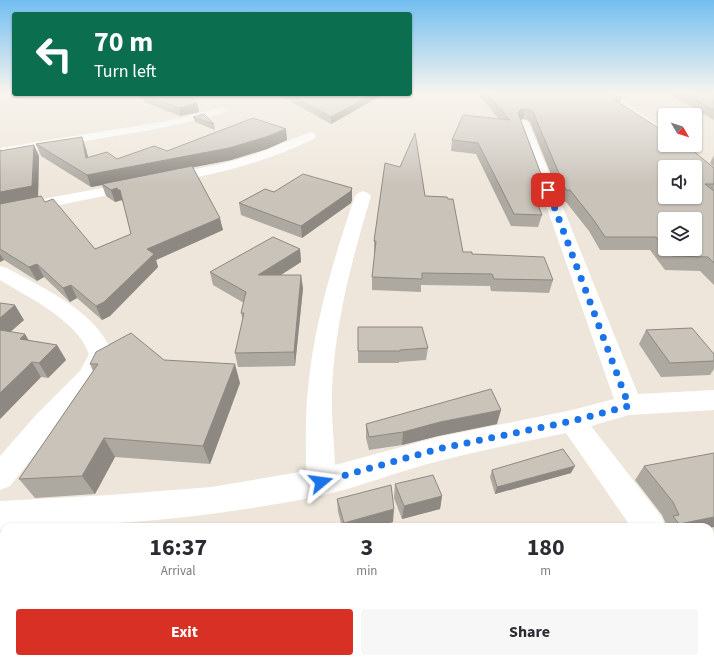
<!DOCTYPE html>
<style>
body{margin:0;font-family:"Source Sans 3",sans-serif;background:#f7f7f7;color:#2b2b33;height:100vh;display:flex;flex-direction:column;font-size:15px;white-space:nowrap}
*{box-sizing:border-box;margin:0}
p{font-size:13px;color:#7c7c81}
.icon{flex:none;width:22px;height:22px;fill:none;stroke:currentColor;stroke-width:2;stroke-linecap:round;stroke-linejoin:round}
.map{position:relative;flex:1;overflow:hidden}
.side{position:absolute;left:0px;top:523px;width:714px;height:140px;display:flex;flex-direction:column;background:#fff;border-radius:12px 12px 0 0;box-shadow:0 1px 3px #0004}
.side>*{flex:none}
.top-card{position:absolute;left:12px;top:12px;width:400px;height:84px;border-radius:4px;box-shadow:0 1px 3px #0004;background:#0b6e4f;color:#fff;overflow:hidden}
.needle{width:26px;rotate:129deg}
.buttons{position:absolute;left:658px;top:108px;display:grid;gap:8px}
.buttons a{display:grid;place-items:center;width:44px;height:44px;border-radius:4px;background:#fff;box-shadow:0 1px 3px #0004;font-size:20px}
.pin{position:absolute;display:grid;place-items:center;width:34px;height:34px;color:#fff;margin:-17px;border-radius:8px;box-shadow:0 2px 6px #0006}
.me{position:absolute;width:44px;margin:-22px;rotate:74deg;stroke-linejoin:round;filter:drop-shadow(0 0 3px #0008)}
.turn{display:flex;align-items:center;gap:14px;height:84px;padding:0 16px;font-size:18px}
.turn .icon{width:52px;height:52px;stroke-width:2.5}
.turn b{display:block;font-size:28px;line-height:34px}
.eta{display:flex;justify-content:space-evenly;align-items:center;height:68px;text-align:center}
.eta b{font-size:24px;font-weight:700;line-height:28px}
.primary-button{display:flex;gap:8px;margin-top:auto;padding:8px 16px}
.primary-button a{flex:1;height:46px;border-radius:4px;background:#d93025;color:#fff;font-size:16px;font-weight:700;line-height:46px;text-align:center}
.primary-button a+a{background:#f7f7f7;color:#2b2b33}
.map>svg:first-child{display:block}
</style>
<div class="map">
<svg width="714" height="663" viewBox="0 0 714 663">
<rect width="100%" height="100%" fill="#eee6da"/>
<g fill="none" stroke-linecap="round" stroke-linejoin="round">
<g fill="#fff" fill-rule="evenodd">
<path d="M599 93H611L665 130V140L661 139Z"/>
<path d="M223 107 228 110 227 112 167 127 0 156V148L167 121Z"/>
<path d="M523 120 527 121 529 123 638 394 714 390V410L629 415 591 426 661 516 666 527H631L566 433C524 442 481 450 439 461 399 471 360 487 320 496 215 517 110 527 4 527V531H0V501L110 495 211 487 306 471C306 444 305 416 308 389 314 323 334 258 355 196L358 193 363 191 368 193 371 196C352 259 335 323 332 389 331 414 334 440 335 465L438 437 572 410 614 399 517 123 519 121Z"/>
<path d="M310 132 314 133 316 136 314 139C267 162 217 174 166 183L161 182 159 179 161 176 221 164 253 155Z"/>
<path d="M134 182 139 183 141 186 139 189 0 217V207Z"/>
<path d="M0 266 7 268C46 290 95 310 113 354L98 383 53 432 10 486 0 490V456L35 416 80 371 89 354C77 320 29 298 0 280Z"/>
<path d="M710 598 714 600V641L710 640Z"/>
<path d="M5 659H44L43 663H4Z"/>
</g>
</g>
<g fill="#ada8a0" fill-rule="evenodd">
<path d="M477 93H612L621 99 620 103 714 168V285L700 271 665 270 650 250H600L589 231 566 202H562L530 122 527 120 523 119H520L547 190 543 202H537L542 215 538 227 511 226 476 154 451 151 452 140 498 118ZM665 219 695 249H665Z"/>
<path d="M667 93H714V120Z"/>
<path d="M142 94 197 103 199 112 180 116 144 102Z"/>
<path d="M277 94H384L331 124Z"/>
<path d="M193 117 214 124 215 130 195 122Z"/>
<path d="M82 137 86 149 88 158 117 159 167 151 287 140 267 149 231 160 192 167 223 230 156 260 158 267 110 316 102 320 77 298 70 302 44 277 37 281 4 260 0 262V149L1 150 39 156 38 197 45 202 95 249 131 234 123 202H122V200L115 202 106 196 102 185 91 187 41 156 36 144Z"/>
<path d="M714 155V167L710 163Z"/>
<path d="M274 192 352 200 351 203 302 238 241 215 239 203Z"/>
<path d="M425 196 448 199 463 252 553 280 549 293 491 291 490 286 421 285V292L372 290V277L375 253H374V241Z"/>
<path d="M300 249 301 262 281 275 303 288 295 366 238 367 235 353 243 321 241 313 244 303 213 285 210 272Z"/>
<path d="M0 303 24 320 10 332 28 340 57 345 66 360 48 378 41 377 0 419Z"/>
<path d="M358 327 428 348 426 360 399 362V363H358Z"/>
<path d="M646 330 714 354V369L710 375 661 377 639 344Z"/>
<path d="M164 360 240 383 210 464 115 457 95 494 35 498 19 479 93 371 90 364Z"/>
<path d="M366 424H497L438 436 402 445 369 450 366 438Z"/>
<path d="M644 466 710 527H663L666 524 662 515 635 480Z"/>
<path d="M492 470 571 473 495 494 490 477Z"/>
<path d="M395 484 442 496 440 509 402 519 394 498Z"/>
<path d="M337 499 393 522 375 527H342L338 512Z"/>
<path d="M714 553V599L713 598 710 600V554Z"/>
<path d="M453 659H654L656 663H455Z"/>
</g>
<g fill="#8d8882">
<path d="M372 94H384L331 124V117Z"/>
<path d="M197 103 199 112 180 116 179 108Z"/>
<path d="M525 109 523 119 518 120V113L520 110Z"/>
<path d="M286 129 287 140 267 149 231 160 103 185 102 184V185L91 187 87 175Z"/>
<path d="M82 137 86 149 91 170 86 158Z"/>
<path d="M34 145 39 156 38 198 0 205V192Z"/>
<path d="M117 188 120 190 124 202H122V200L115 202 111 190Z"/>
<path d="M352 188V200L351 203 302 238 301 226Z"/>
<path d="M220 218 223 230 156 260 158 267 110 316 102 320 96 306 147 249Z"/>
<path d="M300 249 301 262 260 288 258 275Z"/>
<path d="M0 254 4 260 0 262Z"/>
<path d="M37 264 44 277 37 281 29 267Z"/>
<path d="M301 275 303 288 295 366 294 352Z"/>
<path d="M71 285 77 298 70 302 63 288Z"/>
<path d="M15 305 24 320 0 341V318Z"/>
<path d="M25 334 34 349 20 339Z"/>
<path d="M57 345 66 360 48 378 39 363Z"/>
<path d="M32 362 41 377 0 419V393Z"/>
<path d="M235 364 240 383 210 464 203 446Z"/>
<path d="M501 410 497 424 438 436 402 445 403 432 440 422Z"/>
<path d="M104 438 115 457 95 494 82 476Z"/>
<path d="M575 466 571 473 495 494 497 487Z"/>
<path d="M442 496 440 509 402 519 404 506Z"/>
<path d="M394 509 393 522 375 527H344V523Z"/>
<path d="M714 517V527L710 528V527H677L679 524Z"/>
<rect x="266" y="659" width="7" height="4"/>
</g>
<g fill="#c9c3ba" stroke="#8d8882" fill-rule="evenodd">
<path d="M486 93H612L621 99H613L665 132V145H686L714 168V184H705L714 191V263L708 257 672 256 666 249H695V219H665V248L656 237H605L593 219 570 190H566L533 112 530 110 525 109 520 110 518 113 547 190H532L542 215 514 214 478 143 452 140 463 115 510 120ZM665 167H695V197H665Z"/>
<path d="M684 93H714V110Z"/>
<path d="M142 94H188L197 103 179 108Z"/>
<path d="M289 94H372L331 117Z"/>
<path d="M204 114 214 124 193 117Z"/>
<path d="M253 118 286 129 266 137 229 148 87 175 36 144 82 137 86 158 107 152 117 159 154 146 167 151Z"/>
<path d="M415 133 425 196 447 197 448 199H453L463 252H472V254L544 257 553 280 494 279 492 274 422 273V279L372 277 376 241H374L385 163 400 167Z"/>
<path d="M34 145 32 186 0 192V151Z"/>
<path d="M192 166 220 218 147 249 154 254 104 302 96 306 71 285 63 288 37 264 29 267 0 249V204L41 196 45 202 53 199 95 249 131 234 120 190H118L117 188 111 190 102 184Z"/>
<path d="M303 174 352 188 351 191 301 226 239 203 265 189 274 192Z"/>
<path d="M273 237 300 249 258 275H301L294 352 235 353 244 313H241L246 292 210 272Z"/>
<path d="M0 303 15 305 0 318Z"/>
<path d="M358 327H422L428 348 400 350V351H358Z"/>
<path d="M692 328 714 354V361L670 363 646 330Z"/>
<path d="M0 330 25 334 20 339 57 345 39 363 32 362 0 393Z"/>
<path d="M131 333 164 360 235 364 203 446 104 438 82 476 19 479 98 364H90L96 352Z"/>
<path d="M491 389 501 410 440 422 403 432 369 437 366 424Z"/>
<path d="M563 449 575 466 497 487 492 470Z"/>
<path d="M714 453V517L679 524 673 516 679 515 673 502 644 466Z"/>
<path d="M433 475 442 496 404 506 395 484Z"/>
<path d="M391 485 394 509 344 523 337 499Z"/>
<path d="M714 553V560L710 554Z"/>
<path d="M82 659H135L150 663H80Z"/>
<path d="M186 659H266V663H184Z"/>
<rect x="321" y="659" width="93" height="4"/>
<path d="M465 659H654L656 663H466Z"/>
</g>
<linearGradient id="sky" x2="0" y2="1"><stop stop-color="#72bef0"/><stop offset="0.5" stop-color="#f7f4ee"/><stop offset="1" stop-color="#f7f4ee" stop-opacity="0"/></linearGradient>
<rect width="714" height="186" fill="url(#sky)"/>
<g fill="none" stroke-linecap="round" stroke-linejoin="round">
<path stroke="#1a73e8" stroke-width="7" stroke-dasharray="0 12.6" d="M321 482 438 449 572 421 629 406 548 190"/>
</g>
</svg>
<div class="buttons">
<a><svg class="needle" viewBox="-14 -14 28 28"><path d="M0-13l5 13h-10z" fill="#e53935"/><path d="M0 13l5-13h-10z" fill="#7c7c81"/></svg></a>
<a><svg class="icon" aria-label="sound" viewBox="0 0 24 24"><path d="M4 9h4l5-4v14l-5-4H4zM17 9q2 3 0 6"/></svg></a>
<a><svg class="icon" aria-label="layers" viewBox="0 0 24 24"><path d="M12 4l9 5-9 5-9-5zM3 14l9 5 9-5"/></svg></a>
</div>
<div class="pin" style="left:548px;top:190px;background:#d93025"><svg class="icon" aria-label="arrive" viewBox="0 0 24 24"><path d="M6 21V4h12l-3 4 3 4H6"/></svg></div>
<svg class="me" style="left:321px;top:482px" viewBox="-20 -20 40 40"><path d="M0-17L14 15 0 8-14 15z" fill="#1a73e8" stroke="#fff" stroke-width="4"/></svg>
<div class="top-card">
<div class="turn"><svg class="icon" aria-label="left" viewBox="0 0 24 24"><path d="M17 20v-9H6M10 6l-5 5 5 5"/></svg><div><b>70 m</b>Turn left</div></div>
</div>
<section class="side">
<div class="eta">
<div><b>16:37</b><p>Arrival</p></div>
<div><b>3</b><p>min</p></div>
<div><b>180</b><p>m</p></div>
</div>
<div class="primary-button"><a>Exit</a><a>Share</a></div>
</section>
</div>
